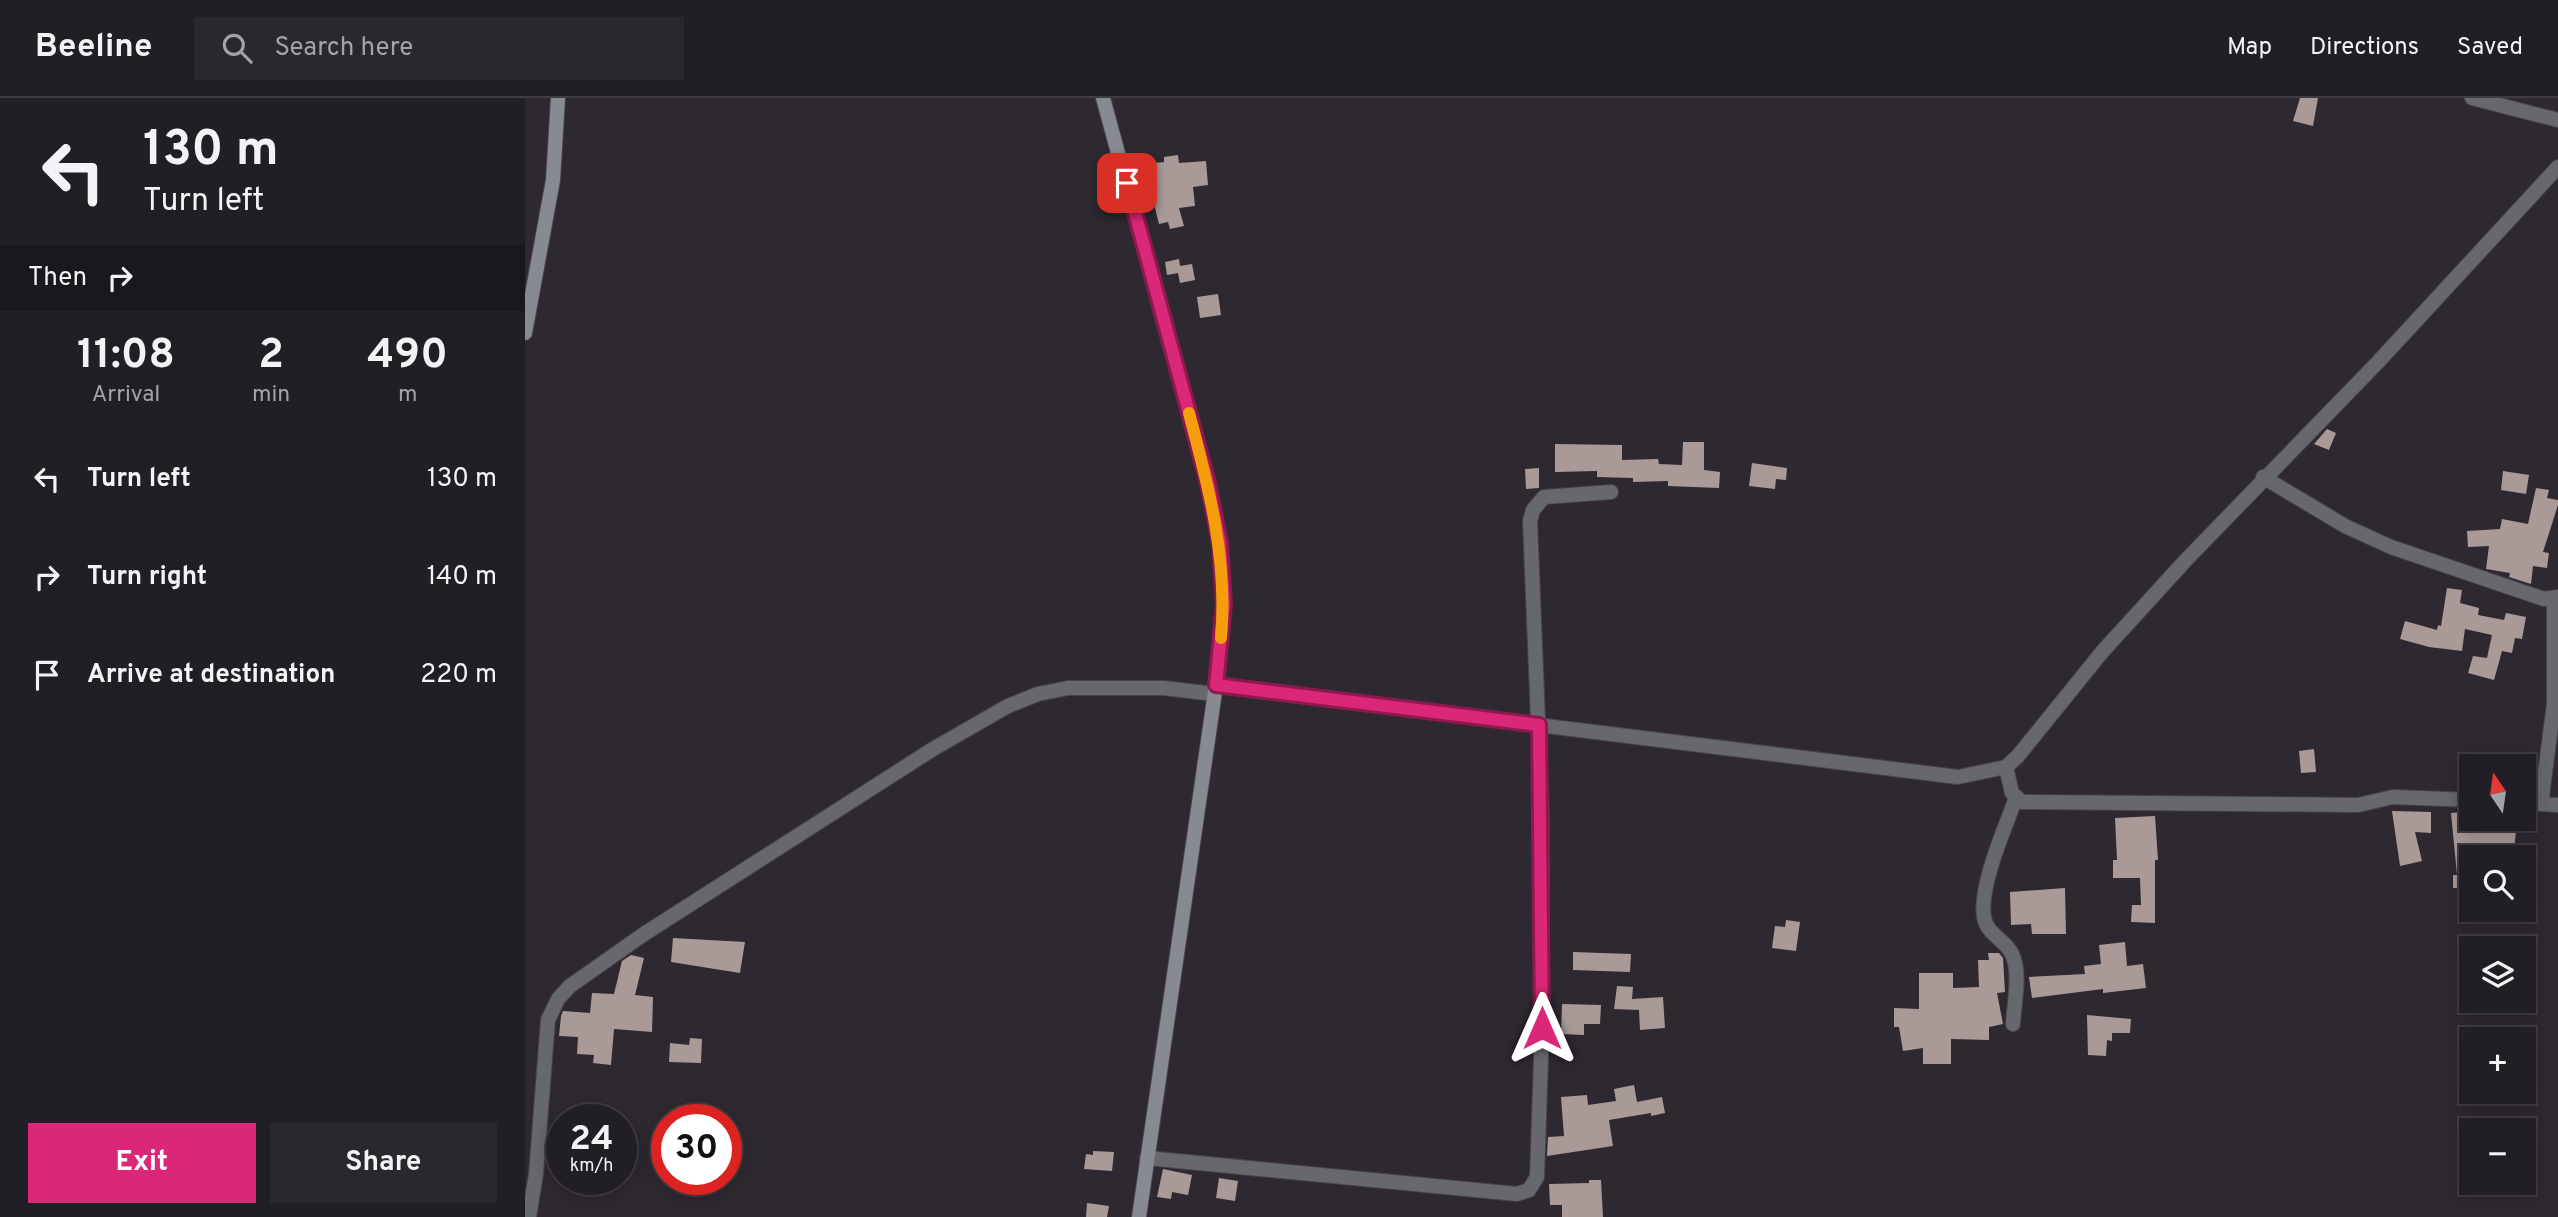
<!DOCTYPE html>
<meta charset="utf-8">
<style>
body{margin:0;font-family:Overpass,sans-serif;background:#2a272d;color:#f1f3f6;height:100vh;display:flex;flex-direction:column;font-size:26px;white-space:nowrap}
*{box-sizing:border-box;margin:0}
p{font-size:23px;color:#a2a2a7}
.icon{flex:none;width:38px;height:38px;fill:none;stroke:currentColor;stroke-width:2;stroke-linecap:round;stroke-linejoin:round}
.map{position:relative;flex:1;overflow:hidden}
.drawer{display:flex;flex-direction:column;background:#221e25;width:525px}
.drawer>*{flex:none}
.banner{background:#221e25;color:#f1f3f6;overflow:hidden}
.needle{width:46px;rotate:347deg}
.buttons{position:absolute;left:1934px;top:656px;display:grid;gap:14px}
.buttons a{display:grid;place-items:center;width:77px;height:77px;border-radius:0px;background:#221e25;box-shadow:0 4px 18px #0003,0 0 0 2px #3f3c42;font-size:35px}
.speed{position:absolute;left:21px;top:1006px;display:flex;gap:14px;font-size:35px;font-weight:700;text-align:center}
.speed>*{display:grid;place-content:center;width:91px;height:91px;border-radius:50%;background:#221e25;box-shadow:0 4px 18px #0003,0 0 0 2px #3f3c42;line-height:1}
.speed small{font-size:18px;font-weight:400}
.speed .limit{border:10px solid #d22;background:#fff;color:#111}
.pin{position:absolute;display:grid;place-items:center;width:60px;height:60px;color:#fff;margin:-30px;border-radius:14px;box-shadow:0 4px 10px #0006}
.me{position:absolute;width:77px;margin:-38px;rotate:0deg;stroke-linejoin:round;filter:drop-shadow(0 0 5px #0008)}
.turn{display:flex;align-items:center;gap:24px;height:147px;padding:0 28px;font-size:32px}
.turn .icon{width:91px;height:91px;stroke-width:2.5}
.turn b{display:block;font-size:49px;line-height:60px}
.then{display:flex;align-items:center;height:66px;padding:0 28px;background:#0003;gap:14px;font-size:26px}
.eta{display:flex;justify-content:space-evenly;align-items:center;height:119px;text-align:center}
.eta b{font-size:42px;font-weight:700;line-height:49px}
.cta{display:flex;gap:14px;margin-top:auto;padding:14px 28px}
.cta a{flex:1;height:80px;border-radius:0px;background:#db2777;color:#fff;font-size:28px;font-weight:700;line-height:80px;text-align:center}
.cta a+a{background:#2a272d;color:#f1f3f6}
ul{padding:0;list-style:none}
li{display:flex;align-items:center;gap:21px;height:98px;padding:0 28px}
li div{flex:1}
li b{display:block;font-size:26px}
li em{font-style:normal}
header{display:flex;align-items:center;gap:42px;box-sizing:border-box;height:98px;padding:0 35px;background:#221e25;border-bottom:2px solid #3f3c42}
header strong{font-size:33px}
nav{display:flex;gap:38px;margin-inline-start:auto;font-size:24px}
.search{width:490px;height:63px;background:#2a272d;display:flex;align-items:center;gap:18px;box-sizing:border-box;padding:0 24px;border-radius:0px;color:#a2a2a7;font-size:26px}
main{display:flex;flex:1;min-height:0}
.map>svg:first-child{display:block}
</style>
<header>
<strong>Beeline</strong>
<div class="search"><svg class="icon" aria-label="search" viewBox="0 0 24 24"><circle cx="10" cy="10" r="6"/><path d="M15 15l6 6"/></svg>Search here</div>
<nav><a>Map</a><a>Directions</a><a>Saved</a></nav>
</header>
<main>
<section class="drawer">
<div class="banner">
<div class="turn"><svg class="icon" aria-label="left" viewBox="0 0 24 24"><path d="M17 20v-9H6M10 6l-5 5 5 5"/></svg><div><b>130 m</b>Turn left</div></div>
<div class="then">Then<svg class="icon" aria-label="right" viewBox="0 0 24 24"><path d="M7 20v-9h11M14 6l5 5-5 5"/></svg></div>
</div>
<div class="eta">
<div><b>11:08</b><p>Arrival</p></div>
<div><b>2</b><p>min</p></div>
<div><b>490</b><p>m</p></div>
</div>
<ul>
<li><svg class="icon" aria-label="left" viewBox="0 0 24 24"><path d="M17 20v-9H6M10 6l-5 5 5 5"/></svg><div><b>Turn left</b></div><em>130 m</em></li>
<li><svg class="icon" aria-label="right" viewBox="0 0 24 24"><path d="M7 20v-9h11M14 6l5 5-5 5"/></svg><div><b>Turn right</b></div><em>140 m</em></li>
<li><svg class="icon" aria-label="arrive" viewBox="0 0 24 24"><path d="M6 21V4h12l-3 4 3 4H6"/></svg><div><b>Arrive at destination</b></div><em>220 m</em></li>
</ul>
<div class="cta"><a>Exit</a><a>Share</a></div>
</section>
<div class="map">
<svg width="2033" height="1119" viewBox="0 0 2033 1119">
<rect width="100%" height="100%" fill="#2e2831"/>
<g fill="#a99a98">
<path d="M1775 0H1793L1788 28 1768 23Z"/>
<path d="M653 57 654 65 681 63 683 87 668 89 670 108 654 110 659 128 645 131 643 124 634 126 626 94H632L630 65 639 64V59Z"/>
<path d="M654 161 655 168 667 166 670 182 655 185 653 175 642 177 640 164Z"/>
<path d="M693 196 696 217 675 220 672 199Z"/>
<path d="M1802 331 1811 335 1804 352 1789 346Z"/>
<path d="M1158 344H1179V372L1195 374 1194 390 1143 388V383L1108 384V380L1072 379V373L1030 374V346L1097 347V362L1133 361 1134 366 1157 367Z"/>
<path d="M1227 365 1262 370 1261 382 1251 381 1250 391 1224 388Z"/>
<path d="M1014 370V390L1001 391 1000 371Z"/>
<path d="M1978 373 2004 377 2001 396 1976 392Z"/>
<path d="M2011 390 2024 392 2022 400 2033 402V407L2018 454 2024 455 2022 470 2008 468 2006 486 1984 479 1985 475 1961 471 1964 448 1943 449 1942 433 1975 431 1977 421 2003 426Z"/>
<path d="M1922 490 1937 492 1935 505 1954 510 1953 517 1979 522 1981 515 2001 519 1997 541 1990 540 1987 555 1977 553 1969 582 1943 575 1948 558 1962 560 1967 537 1940 531 1937 553 1904 549 1875 541 1880 523 1912 532 1913 527 1916 528Z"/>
<path d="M1789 651 1791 674 1776 675 1774 653Z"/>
<path d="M1867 713 1906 714V735L1890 734 1897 763 1875 768Z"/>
<path d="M1941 714V721H1967V733L1991 734 1989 751 1947 748 1946 790H1928V777H1932L1926 715Z"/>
<path d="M1630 718 1633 762H1630V825L1606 824 1607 807H1616L1615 780H1588V762H1592L1590 720Z"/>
<path d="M1540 790 1541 836H1507L1506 826 1486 827 1485 794Z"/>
<path d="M1261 822 1275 824 1271 853 1247 850 1250 828 1260 829Z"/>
<path d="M148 840 220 844 215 875 146 864Z"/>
<path d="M1600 844 1602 868 1618 866 1621 890 1578 895V891L1507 900 1504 879 1560 876 1559 868 1576 866 1574 847Z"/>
<path d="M1048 854 1106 856 1105 874 1048 872Z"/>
<path d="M1463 855H1474L1478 860 1480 894 1472 895 1478 926 1464 929V942L1426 941V966H1398V950L1378 953 1374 929H1369V910L1394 911V875H1428V890L1454 889 1453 862H1464Z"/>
<path d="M106 857 119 860 110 897 128 899 127 934 89 931 86 967 68 965 69 957 52 956 53 939 34 938 36 918 38 913 65 915 67 895 89 896 97 863Z"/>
<path d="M1092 888 1108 889 1107 901 1138 899 1140 930 1115 932 1114 912 1089 911Z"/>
<path d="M1037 906 1076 907 1075 926H1059V937L1036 936Z"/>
<path d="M1562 917 1606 921 1605 935H1587V943L1582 942 1581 958 1563 957Z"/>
<path d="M165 940 177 941 176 965 144 964 145 945 164 947Z"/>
<path d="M1109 987 1112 1004 1137 999 1140 1015 1126 1018V1015L1084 1022 1088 1048 1022 1058 1023 1039 1039 1038 1036 999 1062 997 1063 1007 1091 1003 1089 991Z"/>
<path d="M568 1053 589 1054 587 1073 559 1071 561 1056 568 1057Z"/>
<path d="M638 1071 667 1077 663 1097 647 1094 646 1101 632 1099Z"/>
<path d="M694 1080 713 1083 710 1103 691 1100Z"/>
<path d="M1064 1082H1076L1078 1119H1037V1107H1025L1024 1086 1064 1085Z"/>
<path d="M562 1105 584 1108 582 1119H561Z"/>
</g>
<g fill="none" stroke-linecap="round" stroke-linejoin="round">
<g stroke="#49434c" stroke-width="16">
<g id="street">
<path d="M1947 0 2033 22"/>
<path d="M1738 379 1820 428 1866 449 2019 501 2033 499"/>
<path d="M691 587 1433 679 1481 669 1493 658 1577 554 1660 463 1853 264 2033 69"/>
<path d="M1481 669 1487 695 1497 704 1833 707 1868 699 1946 702"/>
<path d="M1998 704 2016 706 2029 606V502"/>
<path d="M2016 706 2033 707"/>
<path d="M1488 926C1489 906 1496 874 1487 856 1480 841 1462 837 1459 819 1454 788 1480 730 1491 700"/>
<path d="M622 1060 992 1096 1004 1092 1012 1079 1017 930V721L1005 423 1008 412 1019 399 1086 394"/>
<path d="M4 1119 11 1076 23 922 33 901 45 888 119 836 408 651 483 608 513 596 543 590H639L689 596"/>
</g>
</g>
<g stroke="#49434c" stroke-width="16">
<g id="secondary">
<path d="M578 0 683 385 695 445 699 506 691 587 614 1119"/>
<path d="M0 235 28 82 33 0"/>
</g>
</g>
<use href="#street" stroke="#66686d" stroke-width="14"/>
<use href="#secondary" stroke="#888a92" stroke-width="14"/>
</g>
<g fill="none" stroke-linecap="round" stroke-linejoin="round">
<g stroke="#8e194d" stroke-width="18">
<path id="route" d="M602 85 683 385 695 445 699 506 691 587 1014 627 1017 930"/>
</g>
<use href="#route" stroke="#db2777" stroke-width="12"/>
<path stroke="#f59e0b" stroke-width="12" d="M664 315C684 390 703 462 696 540"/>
</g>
</svg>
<div class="buttons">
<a><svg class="needle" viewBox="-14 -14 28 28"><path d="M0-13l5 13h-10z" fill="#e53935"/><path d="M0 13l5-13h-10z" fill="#a2a2a7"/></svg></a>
<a><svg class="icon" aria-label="search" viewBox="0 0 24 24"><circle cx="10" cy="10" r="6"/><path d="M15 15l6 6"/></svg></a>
<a><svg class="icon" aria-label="layers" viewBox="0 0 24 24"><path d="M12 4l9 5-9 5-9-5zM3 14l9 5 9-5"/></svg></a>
<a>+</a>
<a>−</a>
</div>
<div class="speed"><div>24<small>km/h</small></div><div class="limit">30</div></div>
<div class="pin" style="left:602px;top:85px;background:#d93025"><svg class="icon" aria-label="arrive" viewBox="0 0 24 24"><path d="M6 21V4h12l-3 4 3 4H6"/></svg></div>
<svg class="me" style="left:1017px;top:930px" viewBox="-20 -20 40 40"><path d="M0-17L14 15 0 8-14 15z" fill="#db2777" stroke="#fff" stroke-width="4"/></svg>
</div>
</main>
